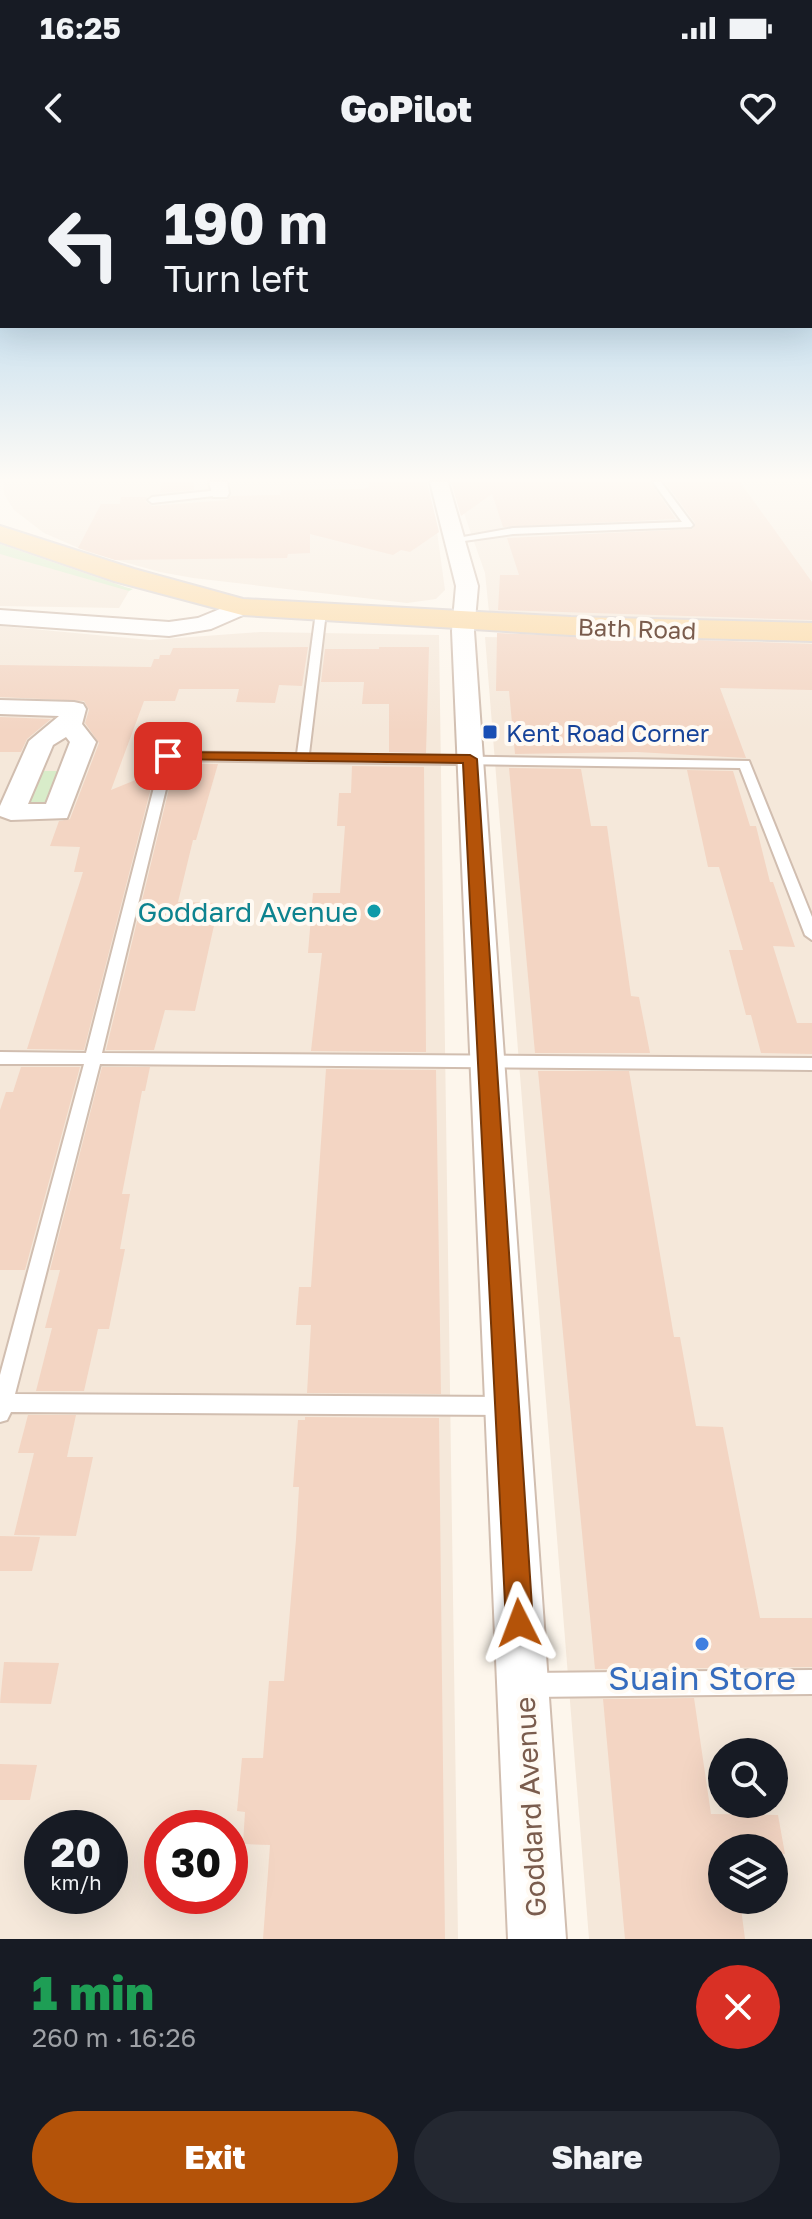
<!DOCTYPE html>
<meta charset="utf-8">
<style>
body{margin:0;font-family:"Golos Text",sans-serif;background:#242831;color:#f1f3f6;height:100vh;display:flex;flex-direction:column;font-size:30px;white-space:nowrap}
*{box-sizing:border-box;margin:0}
p{font-size:26px;color:#9ea1a6}
.icon{flex:none;width:44px;height:44px;fill:none;stroke:currentColor;stroke-width:2;stroke-linecap:round;stroke-linejoin:round}
.map{position:relative;height:1779px;overflow:hidden}
.side{display:flex;flex-direction:column;background:#171b24;flex:1}
.side>*{flex:none}
.top-card{position:absolute;left:0px;top:0px;width:812px;height:168px;box-shadow:0 8px 32px #0002;background:#171b24;color:#f1f3f6;overflow:hidden}
.controls{position:absolute;left:708px;top:1578px;display:grid;gap:16px}
.controls a{display:grid;place-items:center;width:80px;height:80px;border-radius:50%;background:#171b24;box-shadow:0 8px 32px #0002;font-size:40px}
.speed{position:absolute;left:24px;top:1650px;display:flex;gap:16px;font-size:40px;font-weight:700;text-align:center}
.speed>*{display:grid;place-content:center;width:104px;height:104px;border-radius:50%;background:#171b24;box-shadow:0 8px 32px #0002;line-height:1}
.speed small{font-size:20px;font-weight:400}
.speed .limit{border:12px solid #d22;background:#fff;color:#111}
.pin{position:absolute;display:grid;place-items:center;width:68px;height:68px;color:#fff;margin:-34px;border-radius:16px;box-shadow:0 4px 12px #0006}
.me{position:absolute;width:88px;margin:-44px;rotate:357deg;stroke-linejoin:round;filter:drop-shadow(0 0 6px #0008)}
.turn{display:flex;align-items:center;gap:28px;height:168px;padding:0 32px;font-size:36px}
.turn .icon{width:104px;height:104px;stroke-width:2.5}
.turn b{display:block;font-size:56px;line-height:68px}
.round{display:grid;place-items:center;flex:none;width:84px;height:84px;border-radius:42px;background:#242831}
.headline{display:flex;align-items:center;justify-content:space-between;height:136px;padding:0 32px}
h1{font-size:48px;font-weight:800;line-height:60px;color:#1e9e55}
.primary-button{display:flex;gap:16px;margin-top:auto;padding:16px 32px}
.primary-button a{flex:1;height:92px;border-radius:48px;background:#b45309;color:#fff;font-size:32px;font-weight:800;line-height:92px;text-align:center}
.primary-button a+a{background:#242831;color:#f1f3f6}
.status{display:flex;justify-content:space-between;align-items:center;height:56px;padding:0 40px;background:#171b24;direction:ltr}
.status svg{height:22px;fill:currentColor}
header{display:flex;justify-content:space-between;align-items:center;height:104px;padding:0 32px;background:#171b24;font-size:36px;font-weight:800}
.map>svg:first-child{display:block}
</style>
<div class="status"><b>16:25</b><svg viewBox="0 0 49 12"><path d="M0 12V9h3v3zM5 12V6h3v6zM10 12V3h3v9zM15 12V0h3v12zM26 1h20v11H26zM47 4h2v5h-2z"/></svg></div>
<header><svg class="icon" aria-label="back" viewBox="0 0 24 24"><path d="M15 5l-7 7 7 7"/></svg>GoPilot<svg class="icon" aria-label="heart" viewBox="0 0 24 24"><path d="M12 20l-8-8c-3-5 5-10 8-4 3-6 11-1 8 4z"/></svg></header>
<div class="map">
<svg width="812" height="1779" viewBox="0 0 812 1779">
<rect width="100%" height="100%" fill="#fdf6ec"/>
<g fill="#f5e8da" fill-rule="evenodd">
<path d="M3 322H422L435 357 445 430 436 439 407 443 193 418 160 412 88 392 44 373 14 350 4 334Z"/>
<path d="M468 322H812V466L687 463 489 452 485 413 454 325Z"/>
<path d="M0 384 125 427 129 431 119 448 0 446Z"/>
<path d="M0 466 150 480 261 472 439 475 458 1779H0ZM42 1668H110V1736H42ZM162 1668H230V1736H162Z"/>
<path d="M485 477 812 483V1779H589ZM722 1592H774V1644H722ZM722 1688H774V1740H722Z"/>
</g>
<g fill="#d8ecc9">
<path d="M0 384 125 427 133 429 129 431 0 394Z"/>
<path d="M42 611H63L50 641 44 644 25 641Z"/>
</g>
<g fill="#f3d5c3">
<path d="M161 322H194V330L160 333Z"/>
<path d="M368 322H427L439 372 410 392 401 390 393 395 310 374V393L288 394 287 398 115 400 78 388 101 344H120L121 337H147L146 342 152 346 227 340 231 336 280 335 281 330 363 329 369 327Z"/>
<path d="M451 322H650L676 359 503 367 492 334 461 356Z"/>
<path d="M665 322H740L812 422V460L498 450 500 415H519L507 378 693 369 695 363Z"/>
<path d="M497 473 812 484V530L720 528 746 598 637 592 515 594 509 531H496Z"/>
<path d="M308 487 302 526 279 525 275 543 236 542 239 529H179L175 541H144L111 630 155 612 84 890 27 889 83 712H74L80 687 50 686 59 661 70 659 99 583 85 563 89 550 84 541 0 537V505L151 507 154 499H159L160 495H170L173 488Z"/>
<path d="M379 487H429L426 593 389 592V544H362L364 522H321L325 489H379Z"/>
<path d="M0 557 51 559 27 579 21 592H0Z"/>
<path d="M175 604H218L196 680H193L178 742 219 743 195 851 165 850 154 890H106Z"/>
<path d="M352 606 424 607 426 892 311 891 322 793H308L313 733H340L345 666H337L339 633H351Z"/>
<path d="M509 608 581 609 591 666H607L631 836 639 837 650 893H535Z"/>
<path d="M687 610 733 611 750 666H756L770 722H773L795 787 773 786 797 863H812V894L761 893 751 855H746L729 790H743L719 707H708Z"/>
<path d="M21 907H80L25 1110H0V950L6 932H13Z"/>
<path d="M102 907H150L145 931H142L122 1034H130L120 1089H125L109 1169H98L84 1231H36L52 1168H45L60 1110H50Z"/>
<path d="M326 909 436 910 441 1234 307 1233 311 1165H296L299 1127H311Z"/>
<path d="M538 911H629L674 1177H680L696 1266 723 1267 760 1458H812V1507L595 1509Z"/>
<path d="M28 1255H76L67 1297H93L76 1376 14 1375 34 1293H18Z"/>
<path d="M305 1257 439 1258 445 1779H263L270 1685 243 1684 245 1652 237 1651 242 1598H263L269 1521H284L296 1379 299 1327H293L298 1260H305Z"/>
<path d="M0 1376 40 1377 32 1411H0Z"/>
<path d="M4 1502 59 1503 51 1544 0 1543Z"/>
<path d="M694 1538 711 1654 778 1655 785 1694H774V1688H722V1740H740L745 1779H625L603 1539Z"/>
<path d="M0 1604 37 1605 30 1640H0Z"/>
</g>
<g fill="none" stroke-linecap="round" stroke-linejoin="round">
<g stroke="#d1beb0" stroke-width="4">
<g id="lane">
<path d="M653 322H661L693 365 691 367 513 374 457 382 452 379 513 368 682 362Z"/>
<path d="M220 330 224 333 223 335 152 343 148 340 152 337Z"/>
<path d="M321 449 326 452 309 594 749 601 812 757V780L805 775 740 608 173 600 102 893 812 898V910L100 904 15 1234 506 1237 513 1239 516 1246 513 1253 506 1255 11 1252 7 1260 0 1262V1215L84 904H0V892L86 893 162 596 168 592 297 594 316 452Z"/>
<path d="M812 1510V1534L529 1537 520 1534 517 1525 520 1516 529 1513Z"/>
</g>
</g>
<g stroke="#d1beb0" stroke-width="4">
<g id="street">
<path d="M209 322H227L229 333 227 337H213Z"/>
<path d="M430 322H448L478 426 474 471 566 1779H508L452 471 456 426Z"/>
<path d="M242 440 253 447 250 452 211 469 169 476 0 464V450L169 462 198 458Z"/>
<path d="M0 540 74 542 83 544 86 549 82 564 96 582 67 658 11 660 0 656V646L29 581 59 556 0 554ZM66 577 70 582 46 644H28L53 585Z"/>
</g>
</g>
<g stroke="#dad1cd" stroke-width="4">
<path id="primary" d="M0 366 134 409 243 439 571 457 812 463V481L571 475 242 455 114 421 0 382Z"/>
</g>
<use href="#lane" fill="#fff" fill-rule="evenodd"/>
<use href="#street" fill="#fff" fill-rule="evenodd"/>
<use href="#primary" fill="#fbd9a5" fill-rule="evenodd"/>
</g>
<linearGradient id="sky" x2="0" y2="1"><stop stop-color="#97c7e8"/><stop offset="0.56" stop-color="#fefbf6"/><stop offset="1" stop-color="#fefbf6" stop-opacity="0"/></linearGradient>
<rect width="812" height="571" fill="url(#sky)"/>
<path fill="#b45309" stroke="#753606" stroke-width="2" d="M168 592 470 595 477 599 533 1463 529 1473 519 1477 510 1473 506 1463 463 603 163 599 161 596Z"/>
<rect fill="#1a4fb4" stroke="#fffaf3" stroke-width="3" x="482" y="564" width="16" height="16" rx="4"/>
<circle fill="#0f9aa8" stroke="#fffaf3" stroke-width="3" cx="374" cy="751" r="8"/>
<circle fill="#3f7fe0" stroke="#fffaf3" stroke-width="3" cx="702" cy="1484" r="8"/>
<g text-anchor="middle" dominant-baseline="central" stroke-width="8" stroke-linejoin="round" paint-order="stroke">
<g font-size="24" fill="#7a5c4d" stroke="#fffaf3">
<text transform="translate(637 468) rotate(2)">Bath Road</text>
</g>
<g font-size="24" fill="#164399" stroke="#fffaf3" text-anchor="start">
<text x="506" y="572">Kent Road Corner</text>
</g>
<g font-size="28" fill="#0d838f" stroke="#fffaf3" text-anchor="end">
<text x="358" y="751">Goddard Avenue</text>
</g>
<g font-size="28" fill="#7a5c4d" stroke="#fffaf3">
<text transform="translate(530 1647) rotate(-93)">Goddard Avenue</text>
</g>
<g font-size="34" fill="#366cbe" stroke="#fffaf3">
<text x="702" y="1517">Suain Store</text>
</g>
</g>
</svg>
<div class="controls">
<a><svg class="icon" aria-label="search" viewBox="0 0 24 24"><circle cx="10" cy="10" r="6"/><path d="M15 15l6 6"/></svg></a>
<a><svg class="icon" aria-label="layers" viewBox="0 0 24 24"><path d="M12 4l9 5-9 5-9-5zM3 14l9 5 9-5"/></svg></a>
</div>
<div class="speed"><div>20<small>km/h</small></div><div class="limit">30</div></div>
<div class="pin" style="left:168px;top:596px;background:#d93025"><svg class="icon" aria-label="arrive" viewBox="0 0 24 24"><path d="M6 21V4h12l-3 4 3 4H6"/></svg></div>
<svg class="me" style="left:519px;top:1463px" viewBox="-20 -20 40 40"><path d="M0-17L14 15 0 8-14 15z" fill="#b45309" stroke="#fff" stroke-width="4"/></svg>
<div class="top-card">
<div class="turn"><svg class="icon" aria-label="left" viewBox="0 0 24 24"><path d="M17 20v-9H6M10 6l-5 5 5 5"/></svg><div><b>190 m</b>Turn left</div></div>
</div>
</div>
<section class="side">
<div class="headline"><div><h1>1 min</h1><p>260 m · 16:26</p></div><a class="round" style="background:#d93025;color:#fff"><svg class="icon" aria-label="close" viewBox="0 0 24 24"><path d="M6 6l12 12M18 6L6 18"/></svg></a></div>
<div class="primary-button"><a>Exit</a><a>Share</a></div>
</section>
